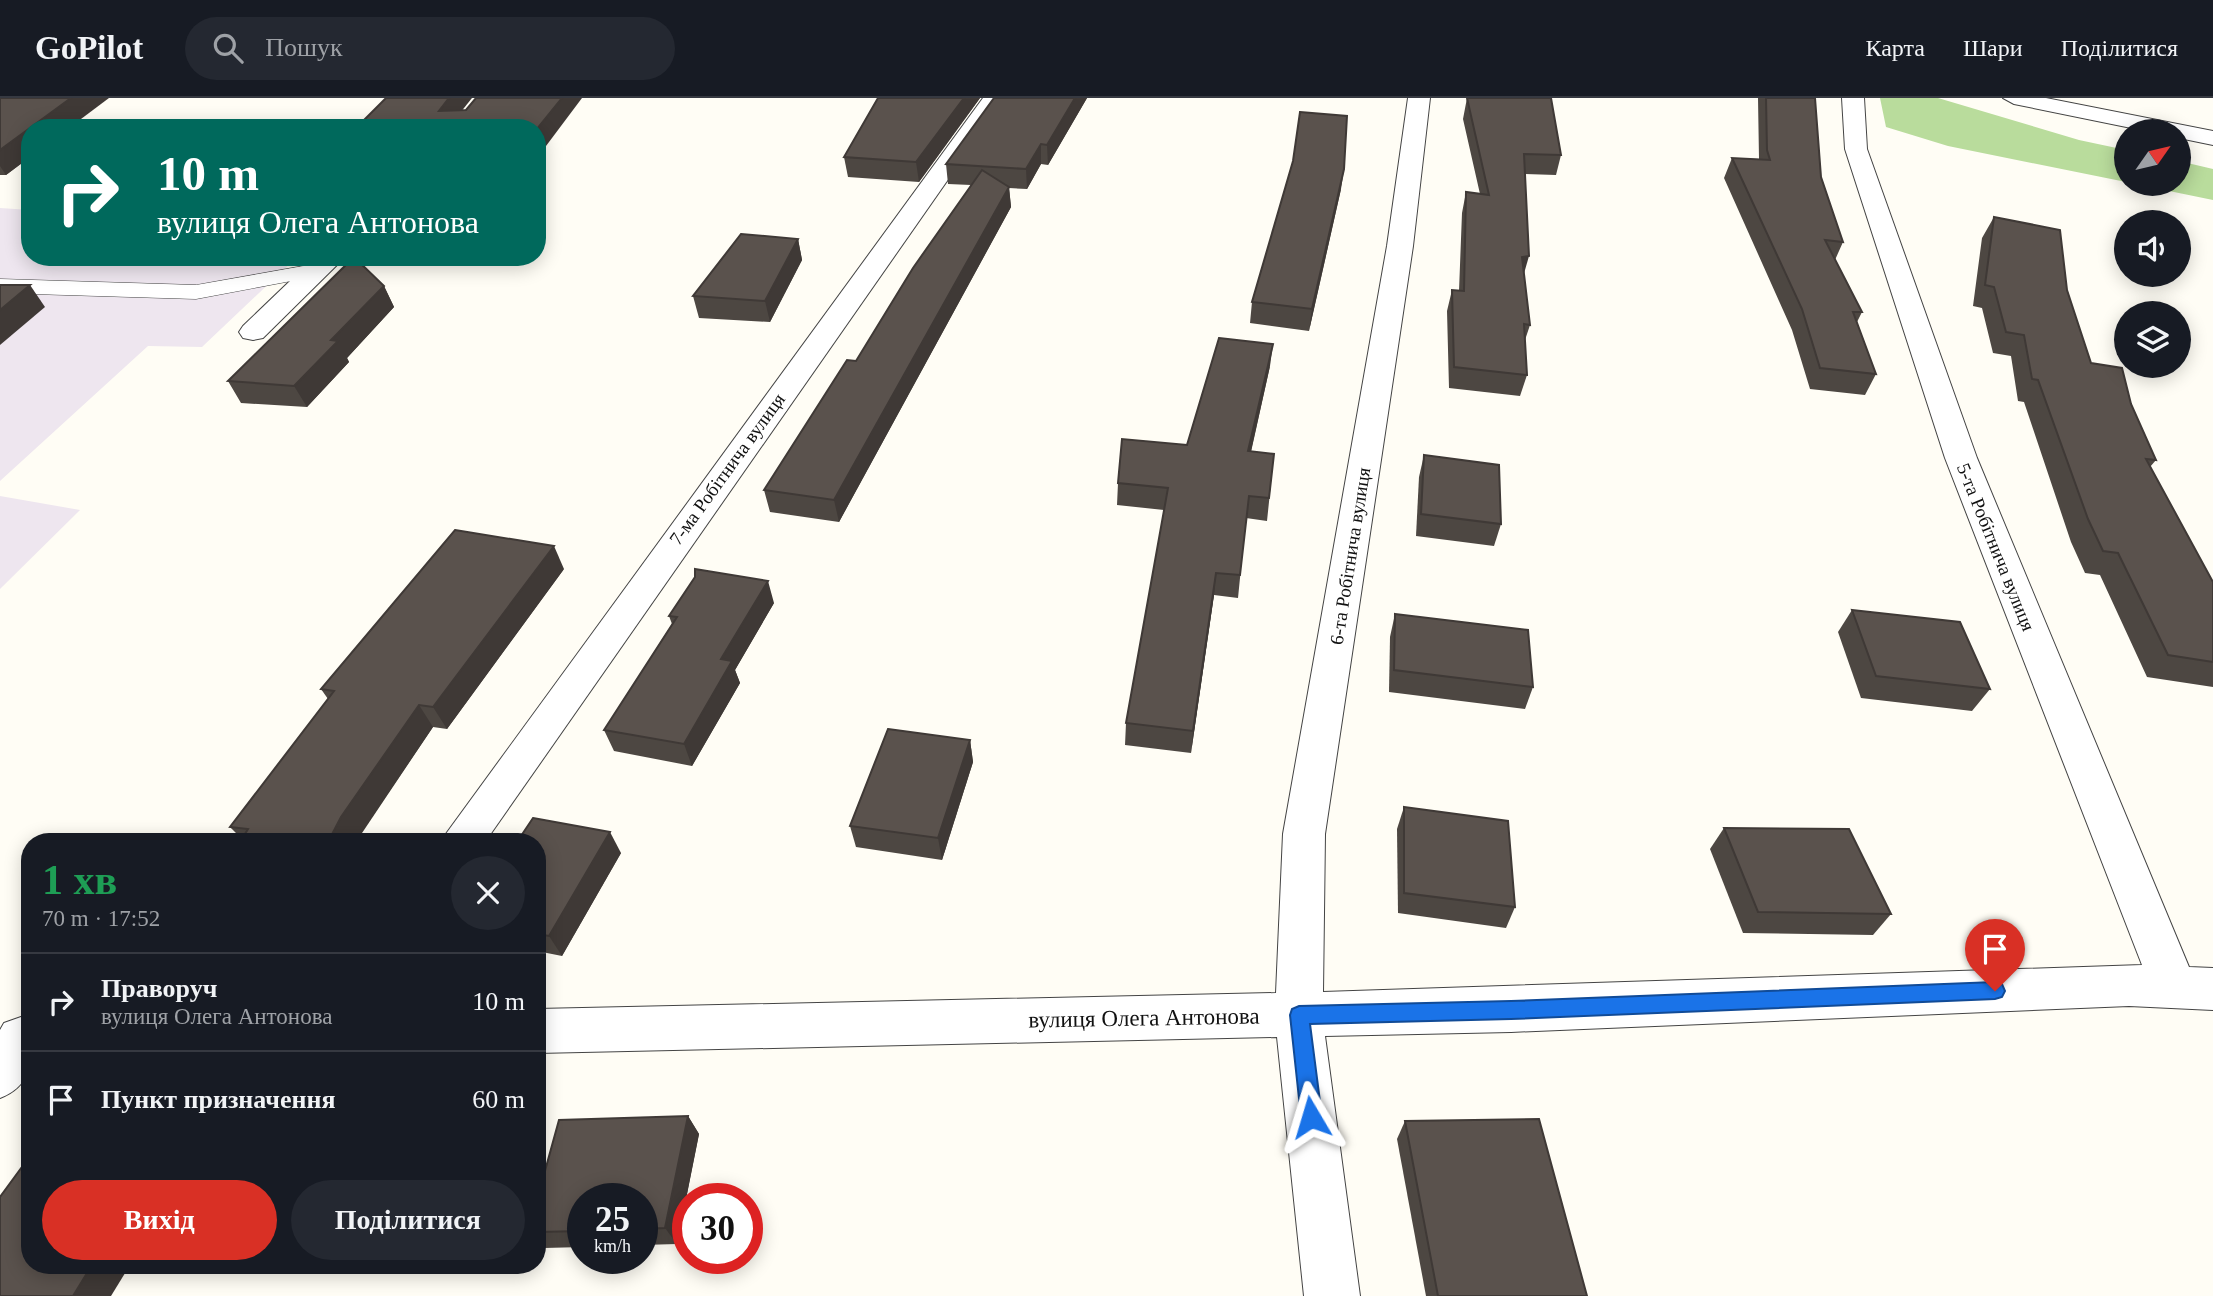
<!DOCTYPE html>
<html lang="uk">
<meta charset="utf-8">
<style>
body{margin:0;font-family:Georgia,serif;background:#242831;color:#f1f3f6;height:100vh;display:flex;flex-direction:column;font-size:26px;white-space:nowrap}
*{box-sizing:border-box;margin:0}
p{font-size:23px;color:#9ea1a6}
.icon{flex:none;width:38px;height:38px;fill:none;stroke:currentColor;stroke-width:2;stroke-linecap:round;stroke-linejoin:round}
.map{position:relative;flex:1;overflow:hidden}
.side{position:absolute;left:21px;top:735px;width:525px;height:441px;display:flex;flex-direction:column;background:#171b24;border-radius:28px;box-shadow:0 4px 18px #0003}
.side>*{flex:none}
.banner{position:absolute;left:21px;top:21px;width:525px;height:147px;border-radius:28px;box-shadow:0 4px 18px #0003;background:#00695c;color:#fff;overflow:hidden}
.needle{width:46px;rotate:56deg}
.buttons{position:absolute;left:2114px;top:21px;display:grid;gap:14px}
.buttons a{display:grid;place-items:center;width:77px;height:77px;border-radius:50%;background:#171b24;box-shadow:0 4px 18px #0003;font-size:35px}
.speed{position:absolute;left:567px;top:1085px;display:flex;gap:14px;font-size:35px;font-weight:700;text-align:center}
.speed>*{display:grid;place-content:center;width:91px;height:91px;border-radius:50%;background:#171b24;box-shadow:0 4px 18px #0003;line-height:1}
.speed small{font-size:18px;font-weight:400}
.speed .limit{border:10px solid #d22;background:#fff;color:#111}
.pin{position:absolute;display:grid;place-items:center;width:60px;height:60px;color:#fff;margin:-72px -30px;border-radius:50% 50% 50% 0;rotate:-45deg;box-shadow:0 0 7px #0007}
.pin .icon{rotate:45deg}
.me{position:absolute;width:77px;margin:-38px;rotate:353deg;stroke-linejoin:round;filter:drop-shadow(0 0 5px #0008)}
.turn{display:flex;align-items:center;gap:24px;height:147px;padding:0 21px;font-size:32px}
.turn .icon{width:91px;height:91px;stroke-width:2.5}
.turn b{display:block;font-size:49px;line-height:60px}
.round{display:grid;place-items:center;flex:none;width:74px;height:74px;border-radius:37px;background:#242831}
.summary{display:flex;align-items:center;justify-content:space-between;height:119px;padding:0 21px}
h1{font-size:42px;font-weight:600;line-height:52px;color:#1e9e55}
.primary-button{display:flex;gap:14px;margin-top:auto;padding:14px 21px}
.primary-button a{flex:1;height:80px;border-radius:42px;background:#d93025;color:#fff;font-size:28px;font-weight:600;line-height:80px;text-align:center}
.primary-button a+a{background:#242831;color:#f1f3f6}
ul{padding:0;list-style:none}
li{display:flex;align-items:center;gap:21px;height:98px;padding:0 21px;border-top:2px solid #363941}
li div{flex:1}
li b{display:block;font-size:26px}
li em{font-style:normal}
header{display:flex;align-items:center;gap:42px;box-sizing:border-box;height:98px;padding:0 35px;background:#171b24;border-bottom:2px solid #363941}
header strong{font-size:33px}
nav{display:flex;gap:38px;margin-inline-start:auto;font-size:24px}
.search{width:490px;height:63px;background:#242831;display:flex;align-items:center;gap:18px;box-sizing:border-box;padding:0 24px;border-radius:38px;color:#9ea1a6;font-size:26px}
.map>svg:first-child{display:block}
</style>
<header>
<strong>GoPilot</strong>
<div class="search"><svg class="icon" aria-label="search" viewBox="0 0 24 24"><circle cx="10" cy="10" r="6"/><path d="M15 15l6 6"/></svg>Пошук</div>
<nav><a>Карта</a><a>Шари</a><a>Поділитися</a></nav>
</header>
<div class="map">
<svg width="2213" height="1198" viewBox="0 0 2213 1198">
<rect width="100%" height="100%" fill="#fffdf5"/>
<g fill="#eee6ef">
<path d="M0 110 30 112V159H297L202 249 148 248 0 383Z"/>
<path d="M0 398 80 412 0 491Z"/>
</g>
<g fill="#b9dc9c">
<path d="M1880 0H1938L2079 42 2126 52V84L1948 48 1886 29Z"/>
<path d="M2179 63 2213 71V102L2135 86H2179Z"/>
</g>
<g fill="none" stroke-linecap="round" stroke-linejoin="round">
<g stroke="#444" stroke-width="1">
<path id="service" d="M315 166 326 172 323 177 196 201 0 195V181L196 187Z"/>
</g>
<g stroke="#444" stroke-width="2">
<g id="minor">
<path d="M983 0H1005L485 744H440Z"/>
<path d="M1408 0H1430L1413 148 1325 736 1323 894 2142 867 1945 360 1845 51 1842 0H1864L1867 51 1977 360 2189 869 2213 870V912L2129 908 1511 934 1325 938 1360 1198H1304L1277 939 537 955V911L1276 895 1283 736 1387 148Z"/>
<path d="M315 159H345L263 240 253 242 243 240 239 234 243 228Z"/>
<path d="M21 919 30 922C30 956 37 986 0 1000V932L4 925Z"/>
</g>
</g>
<g stroke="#444" stroke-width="2">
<path id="tertiary" d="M2003 0H2046L2213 33V47L2179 40V33H2146L2014 6Z"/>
</g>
<use href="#service" fill="#fff" fill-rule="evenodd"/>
<use href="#minor" fill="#fff" fill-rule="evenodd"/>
<use href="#tertiary" fill="#fff" fill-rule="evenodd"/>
</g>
<g fill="#4d4742">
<path d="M0 0 30 30V59L6 77H0Z"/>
<path d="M878 0H980L919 84 848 79 844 59Z"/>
<path d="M994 0H1087L1048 67 1041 66 1027 91 1009 90 1011 109 839 424 770 414 764 392 856 263 971 87 948 86 946 66Z"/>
<path d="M1467 0H1551L1561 57 1556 77 1525 76 1524 176 1530 227 1525 242 1527 277 1520 298 1449 290 1447 213 1452 192 1459 193 1462 115 1466 94 1480 96 1463 21Z"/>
<path d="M1758 0H1815L1821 79 1843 144 1835 162 1862 214 1857 224 1876 276 1865 297 1810 291 1792 232 1724 80 1732 60 1759 61Z"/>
<path d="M1341 91 1309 233 1250 225 1252 204Z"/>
<path d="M1994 119 2067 192 2091 265 2131 306 2156 362 2150 369 2213 484V589L2147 579 2100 477 2085 475 2071 444 2024 304 2018 303 2011 258 1993 255 1982 210 1973 208 1982 140Z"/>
<path d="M798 141 802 162 770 224 699 220 693 198Z"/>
<path d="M384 188 394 209 347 260 349 264 307 309 241 305 228 283Z"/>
<path d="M1270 268 1251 354 1274 356 1267 423 1246 420 1238 500 1214 497 1191 655 1125 647 1126 625 1164 412 1117 407 1118 385 1187 347Z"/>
<path d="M1424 357 1501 426 1494 448 1416 438 1419 379Z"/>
<path d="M564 471 447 631 433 629 357 741H242L230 729 328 601 321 591Z"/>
<path d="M774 505 735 572 740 585 692 668 614 653 604 632 672 526 669 518Z"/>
<path d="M1852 512 1990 591 1972 613 1861 600 1838 534Z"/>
<path d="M1395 516 1533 589 1525 611 1389 594 1390 539Z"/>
<path d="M970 642 973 664 942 762 856 749 850 728Z"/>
<path d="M1404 709 1515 809 1506 830 1398 815 1397 731Z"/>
<path d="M1724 730 1891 816 1873 837 1743 835 1710 751Z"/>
<path d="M537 744 621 755 562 858 537 853Z"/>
<path d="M688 1018 699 1036 677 1146 642 1147V1101H583V1149L544 1150 537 1143V1102Z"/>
<path d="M1405 1023 1587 1198H1426L1397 1041Z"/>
</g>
<g fill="#3f3936">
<path d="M71 0H109L69 30H30Z"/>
<path d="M449 0H472L448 30 439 13Z"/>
<path d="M562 0H582L537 60V31Z"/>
<path d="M964 0H980L919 84 916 64Z"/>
<path d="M1075 0H1087L1048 67 1047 47Z"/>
<path d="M30 30V59L6 77 0 68V52Z"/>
<path d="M1041 46V66L1027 91 1026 71Z"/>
<path d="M1344 71 1341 91 1309 233 1312 211Z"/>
<path d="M1009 89 1011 109 839 424 834 402Z"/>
<path d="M798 141 802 162 770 224 765 203Z"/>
<path d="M1529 158 1523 179 1522 159Z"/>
<path d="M30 187 45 209 0 247V212Z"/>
<path d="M384 188 394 209 347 260 349 264 307 309 294 288 331 242Z"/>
<path d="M1273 246 1270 268 1246 375 1248 353Z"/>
<path d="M554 448 564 471 447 631 433 609Z"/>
<path d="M1216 475 1214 497 1191 655 1193 633Z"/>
<path d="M768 483 774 505 735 572 740 585 692 668 684 646 721 561Z"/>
<path d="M419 607 433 629 356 744H328L341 719Z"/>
<path d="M970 642 973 664 942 762 938 740Z"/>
<path d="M610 734 621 755 562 858 549 838Z"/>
<path d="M688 1018 699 1036 677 1146 665 1130Z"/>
<path d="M92 1167H130L111 1198H73Z"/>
</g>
<g fill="#5a524d" stroke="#3f3936" stroke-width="2">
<path d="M0 0H71L0 52Z"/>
<path d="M386 0H449L439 13 466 12 476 0H562L537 31V30H360L361 28H358Z"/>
<path d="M878 0H964L916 64 844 59Z"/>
<path d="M994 0H1075L1047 47 1041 46 1026 71 946 66Z"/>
<path d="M1467 0H1551L1561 57 1524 56 1529 158 1522 159 1530 227 1524 226 1527 277 1454 269 1452 192 1464 193 1466 94 1489 97Z"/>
<path d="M1766 0H1815L1821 79 1843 144 1825 142 1862 214H1853L1876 276 1820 270 1802 211 1732 60 1770 62 1767 52Z"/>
<path d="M1300 14 1347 18 1344 71 1312 211 1252 204 1293 63Z"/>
<path d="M982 72 1009 89 834 402 764 392 847 262 856 263 913 170Z"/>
<path d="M1994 119 2060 132 2067 192 2091 265 2122 270 2131 306 2156 362 2146 361 2213 484V564L2168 557 2118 455 2103 453 2088 421 2038 282 2032 281 2024 237 2006 234 1994 189 1985 187Z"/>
<path d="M741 136 798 141 765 203 693 198Z"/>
<path d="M354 159 384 188 331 242 338 243 294 288 228 283Z"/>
<path d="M0 187H30L0 212Z"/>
<path d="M1219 240 1273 246 1248 353 1274 356 1269 400 1249 398 1240 477 1216 475 1193 633 1126 625 1168 390 1118 385 1122 341 1187 347Z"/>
<path d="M1424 357 1499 367 1501 426 1421 416Z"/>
<path d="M455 432 554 448 433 609 419 607 341 719 328 744H240L248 731 230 729 334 593 321 591Z"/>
<path d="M695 471 768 483 721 561 732 563 684 646 604 632 677 519 669 518 695 479Z"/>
<path d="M1852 512 1960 524 1990 591 1876 578Z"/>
<path d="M1395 516 1528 532 1533 589 1394 572Z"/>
<path d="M888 631 970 642 938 740 850 728Z"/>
<path d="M1404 709 1508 723 1515 809 1404 795Z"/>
<path d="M533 720 610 734 549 838 537 836V744H517Z"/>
<path d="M1724 730 1849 731 1891 816 1758 814Z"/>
<path d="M688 1018 665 1130 642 1131V1101H583V1133L537 1134V1102L559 1022Z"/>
<path d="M1539 1021 1587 1198H1438L1405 1023Z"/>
<path d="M30 1058V1167H92L73 1198H0V1099Z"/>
</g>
<path fill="#1a73e8" stroke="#114b97" stroke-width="2" d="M1995 884 2002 886 2005 893 2002 899 1995 901 1511 921 1310 926 1322 1019 1319 1026 1311 1029 1304 1026 1301 1019 1290 917 1292 911 1299 908 1511 903Z"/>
<g text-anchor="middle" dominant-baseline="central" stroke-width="7" stroke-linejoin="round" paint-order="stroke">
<g font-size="19" fill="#111" stroke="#fff">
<text transform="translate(727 371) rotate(-54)">7-ма Робітнича вулиця</text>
<text transform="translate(1996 449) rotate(68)">5-та Робітнича вулиця</text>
<text transform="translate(1350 458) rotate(-81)">6-та Робітнича вулиця</text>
</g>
<g font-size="23" fill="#111" stroke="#fff">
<text transform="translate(1144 920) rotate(-1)">вулиця Олега Антонова</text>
</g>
</g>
</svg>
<div class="buttons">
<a><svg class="needle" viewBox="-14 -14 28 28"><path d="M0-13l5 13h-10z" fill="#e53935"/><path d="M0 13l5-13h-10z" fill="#9ea1a6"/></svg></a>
<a><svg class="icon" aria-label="sound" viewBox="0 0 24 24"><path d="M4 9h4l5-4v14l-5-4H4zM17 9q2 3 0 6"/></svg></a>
<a><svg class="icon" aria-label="layers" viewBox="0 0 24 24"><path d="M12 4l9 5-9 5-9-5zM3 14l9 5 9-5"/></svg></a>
</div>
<div class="speed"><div>25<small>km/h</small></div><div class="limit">30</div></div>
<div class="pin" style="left:1995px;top:893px;background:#d93025"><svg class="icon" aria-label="arrive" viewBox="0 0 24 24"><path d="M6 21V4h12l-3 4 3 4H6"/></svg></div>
<svg class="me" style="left:1311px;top:1019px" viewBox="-20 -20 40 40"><path d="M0-17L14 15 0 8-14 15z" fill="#1a73e8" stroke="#fff" stroke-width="4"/></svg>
<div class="banner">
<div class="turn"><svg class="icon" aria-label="right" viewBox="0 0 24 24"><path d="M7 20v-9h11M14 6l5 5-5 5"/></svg><div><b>10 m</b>вулиця Олега Антонова</div></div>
</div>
<section class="side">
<div class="summary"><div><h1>1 хв</h1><p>70 m · 17:52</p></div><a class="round"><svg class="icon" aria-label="close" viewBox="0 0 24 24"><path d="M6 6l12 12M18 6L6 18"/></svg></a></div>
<ul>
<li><svg class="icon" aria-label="right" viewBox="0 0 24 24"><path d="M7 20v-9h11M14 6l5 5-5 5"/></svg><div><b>Праворуч</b><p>вулиця Олега Антонова</p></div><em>10 m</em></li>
<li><svg class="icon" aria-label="arrive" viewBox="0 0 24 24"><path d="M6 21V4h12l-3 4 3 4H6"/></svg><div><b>Пункт призначення</b></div><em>60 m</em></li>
</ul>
<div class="primary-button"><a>Вихід</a><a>Поділитися</a></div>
</section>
</div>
